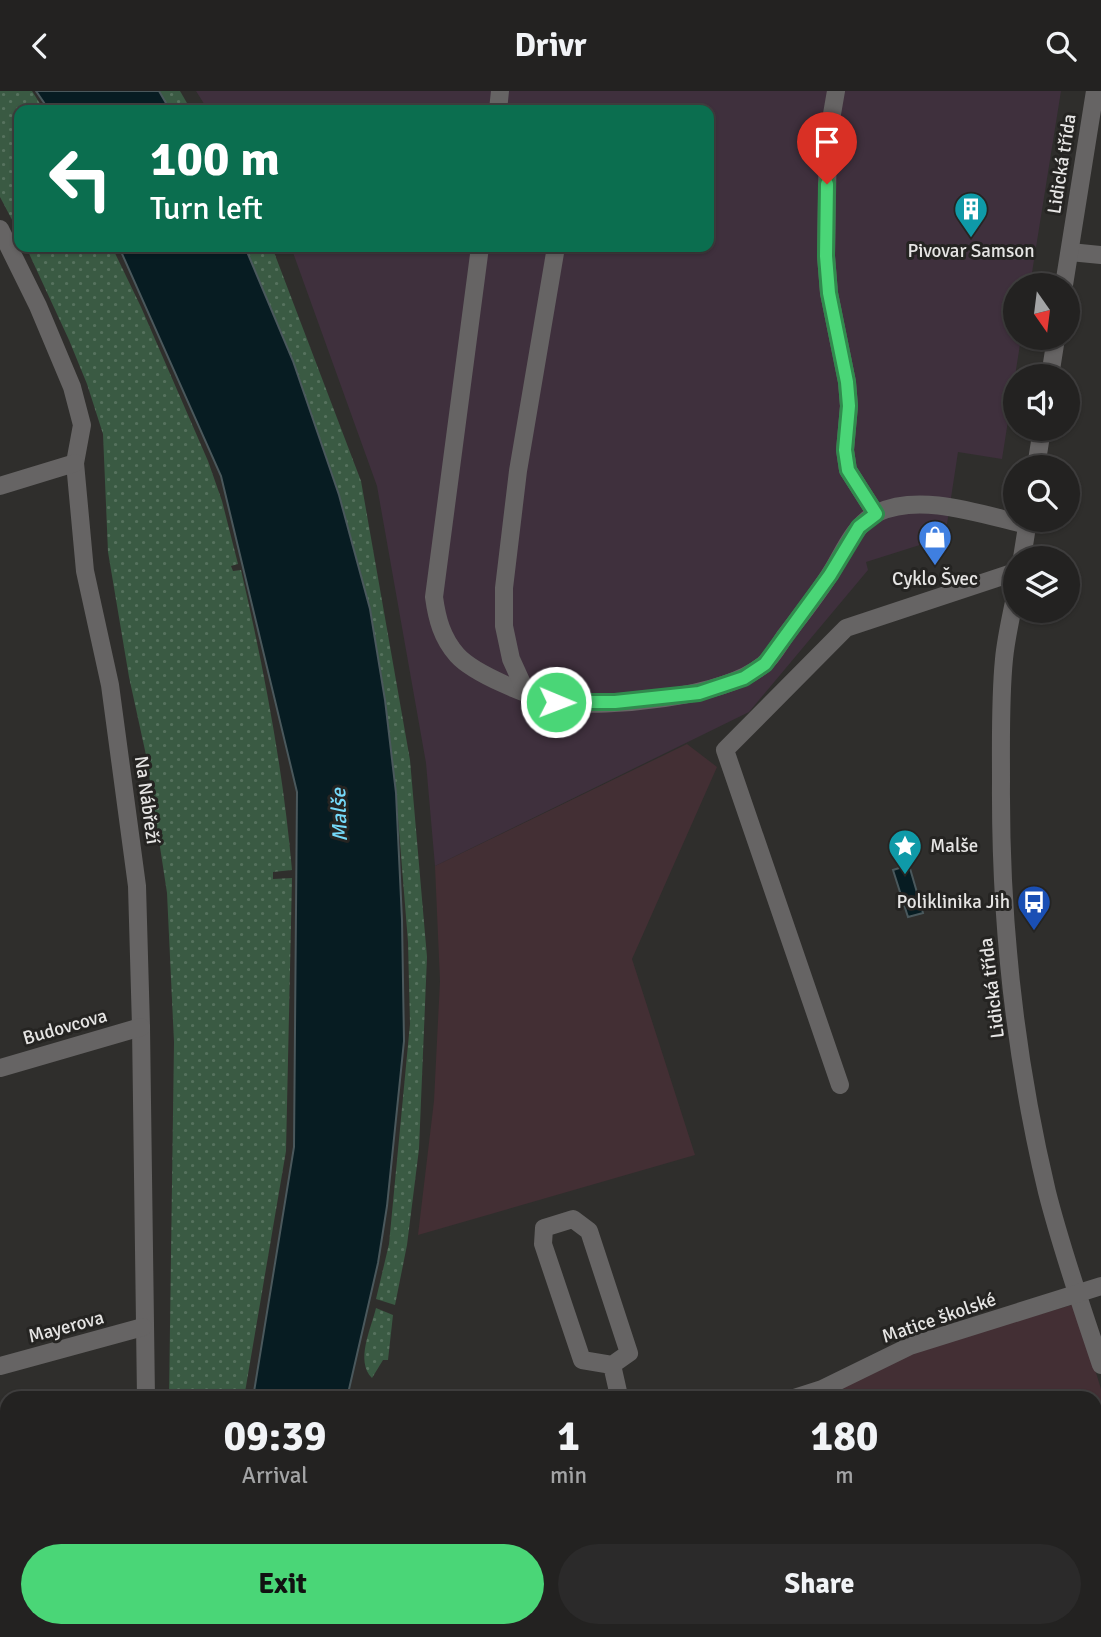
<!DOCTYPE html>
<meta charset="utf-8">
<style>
body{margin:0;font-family:Signika,sans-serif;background:#2b2a2a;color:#f1f3f6;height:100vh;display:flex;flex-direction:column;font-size:26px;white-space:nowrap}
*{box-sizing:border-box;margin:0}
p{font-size:23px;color:#a3a4a5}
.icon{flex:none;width:38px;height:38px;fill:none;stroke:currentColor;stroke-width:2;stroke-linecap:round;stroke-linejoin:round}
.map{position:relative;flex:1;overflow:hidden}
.details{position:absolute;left:0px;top:1300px;width:1102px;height:247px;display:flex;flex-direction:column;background:#232221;border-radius:21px 21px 0 0;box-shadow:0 2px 5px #0004,0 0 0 2px #403f3f}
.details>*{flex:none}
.hud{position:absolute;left:14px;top:14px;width:700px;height:147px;border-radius:14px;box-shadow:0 2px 5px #0004,0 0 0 2px #403f3f;background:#0b6e4f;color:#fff;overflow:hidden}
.needle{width:46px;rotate:166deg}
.buttons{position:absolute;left:1003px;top:182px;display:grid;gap:14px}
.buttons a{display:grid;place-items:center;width:77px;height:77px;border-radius:50%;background:#232221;box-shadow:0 2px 5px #0004,0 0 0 2px #403f3f;font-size:35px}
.pin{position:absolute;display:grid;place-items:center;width:60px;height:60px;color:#fff;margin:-72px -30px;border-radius:50% 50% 50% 0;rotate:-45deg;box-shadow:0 0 7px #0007}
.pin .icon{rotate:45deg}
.me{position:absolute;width:77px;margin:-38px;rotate:91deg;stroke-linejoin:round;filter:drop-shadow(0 0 5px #0008)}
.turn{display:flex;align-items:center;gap:24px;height:147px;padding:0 21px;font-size:32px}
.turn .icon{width:91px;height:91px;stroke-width:2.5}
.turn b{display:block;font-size:49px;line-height:60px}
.eta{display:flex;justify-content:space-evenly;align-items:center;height:119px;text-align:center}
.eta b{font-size:42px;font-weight:700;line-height:49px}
.cta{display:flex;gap:14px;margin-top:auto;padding:14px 21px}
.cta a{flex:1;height:80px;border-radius:42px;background:#4ad677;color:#111;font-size:28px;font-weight:700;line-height:80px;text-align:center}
.cta a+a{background:#2b2a2a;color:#f1f3f6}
header{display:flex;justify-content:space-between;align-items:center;height:91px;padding:0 21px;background:#232221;font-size:32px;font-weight:700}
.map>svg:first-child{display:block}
</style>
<header><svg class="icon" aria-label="back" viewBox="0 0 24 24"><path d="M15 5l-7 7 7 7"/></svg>Drivr<svg class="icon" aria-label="search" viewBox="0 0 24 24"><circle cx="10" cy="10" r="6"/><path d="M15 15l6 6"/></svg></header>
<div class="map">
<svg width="1101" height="1546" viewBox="0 0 1101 1546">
<defs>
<pattern id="grass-dots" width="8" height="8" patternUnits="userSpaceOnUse" patternTransform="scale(1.75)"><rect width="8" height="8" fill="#3a5a43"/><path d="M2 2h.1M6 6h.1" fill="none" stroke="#56725e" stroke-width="1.8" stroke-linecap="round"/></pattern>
</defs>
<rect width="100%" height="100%" fill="#2f2e2c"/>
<g fill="#432f34">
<path d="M687 653 717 676 632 868 695 1064 418 1144 434 1010 440 890 435 775Z"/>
<path d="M1075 1213 1101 1298V1546H645L642 1540H1096V1307H820L912 1261Z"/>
</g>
<path fill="#3f303d" d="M196 0H1061L1030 194H1015V247H1021L1002 368 958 361 945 446 866 471 868 479 749 621 435 775 426 672 377 395 291 156H709V19H208Z"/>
<g fill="url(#grass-dots)">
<path d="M0 0H32L44 19H19V142L0 106Z"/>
<path d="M159 0H180L191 19H170Z"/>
<path d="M26 156H112L141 216 208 370 222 410 238 473 231 475 233 480 241 479C264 578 283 677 292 779L273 781V788L292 787 286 1060 244 1307H169L174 951 167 802 146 664 129 586 108 461 103 343 87 293 69 249Z"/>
<path d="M245 156H272L361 390 410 669 427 866 419 1058 407 1154 395 1214 376 1208 389 1153 410 933 408 851 396 702 370 518 293 270Z"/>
<path d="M376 1217 393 1224 388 1269H383L372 1287C355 1270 371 1238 376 1217Z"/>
</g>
<g fill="#071c22" stroke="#4a585c" stroke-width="2">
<path d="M36 0H159L170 19H49Z"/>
<path d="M119 156H245L293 270 339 404 370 518 385 609 396 702 402 829 404 950 387 1115 378 1172 347 1307H253L294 1056 297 701 221 385Z"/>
<path d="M909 774 923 822 908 826 893 779Z"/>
<rect x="232" y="1540" width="102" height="6"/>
</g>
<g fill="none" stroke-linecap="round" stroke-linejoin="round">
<g stroke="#666464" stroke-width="18">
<path d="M836 0 828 46 826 165 829 202 847 291 849 315 845 359 848 379 876 423"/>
<path d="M498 19 500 0"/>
<path d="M0 138 38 215 72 296 82 334 75 372 85 480 110 594 137 795 141 936 146 1307"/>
<path d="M480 156 434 506C437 528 442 547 457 564 474 583 532 607 558 611 609 617 722 607 763 574 772 567 779 554 785 545 801 524 818 503 832 480 844 460 855 433 877 422 921 401 983 424 1027 434"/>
<path d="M1070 161 1101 164"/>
<path d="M1064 194 1095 0"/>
<path d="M1050 285 1056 247"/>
<path d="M1036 376 1042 338"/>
<path d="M0 395 75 372"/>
<path d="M1022 467 1028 429"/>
<path d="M1015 506C1011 526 1006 547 1004 568 1000 608 1001 650 1001 690 1000 828 1015 967 1047 1101 1062 1160 1082 1217 1101 1274"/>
<path d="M526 601 511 568 504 535V497L518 380 556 156"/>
<path d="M0 977 141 936"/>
<path d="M840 994 725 659 846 537 1015 481"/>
<path d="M612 1274 582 1269 543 1153 544 1137 573 1128 589 1140 629 1262 612 1274 619 1305"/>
<path d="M0 1275 143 1236"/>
<path d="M794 1307 822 1298 910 1255 1101 1195"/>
<path d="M151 1540 152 1546"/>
<path d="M634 1540 636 1546"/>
<path d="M55 1546 74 1540"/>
</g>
</g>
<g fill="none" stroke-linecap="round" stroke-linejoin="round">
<g stroke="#308b4d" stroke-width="18">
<path id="route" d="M556 611H615L699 602 744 587 765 573 830 484 859 436 876 423 848 379 845 359 849 315 847 291 829 202 826 165 827 93"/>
</g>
<use href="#route" stroke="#4ad677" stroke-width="12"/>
</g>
<defs>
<g id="building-pin" transform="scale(1.75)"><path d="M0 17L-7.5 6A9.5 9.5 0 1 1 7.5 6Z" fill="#0f9aa8" stroke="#252422"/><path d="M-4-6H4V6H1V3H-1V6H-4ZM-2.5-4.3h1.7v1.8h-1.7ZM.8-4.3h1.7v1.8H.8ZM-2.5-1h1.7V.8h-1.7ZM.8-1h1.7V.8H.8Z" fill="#fff"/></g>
<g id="shop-pin" transform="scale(1.75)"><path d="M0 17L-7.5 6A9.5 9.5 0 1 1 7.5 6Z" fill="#3f7fe0" stroke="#252422"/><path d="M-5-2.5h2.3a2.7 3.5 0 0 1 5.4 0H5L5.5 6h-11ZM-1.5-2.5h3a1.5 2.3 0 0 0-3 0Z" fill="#fff"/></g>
<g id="sight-pin" transform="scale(1.75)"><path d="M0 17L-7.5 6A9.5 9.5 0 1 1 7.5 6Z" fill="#0f9aa8" stroke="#252422"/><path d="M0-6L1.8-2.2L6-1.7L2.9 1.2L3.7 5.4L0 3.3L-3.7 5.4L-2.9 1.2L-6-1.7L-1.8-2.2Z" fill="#fff"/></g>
<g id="bus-pin" transform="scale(1.75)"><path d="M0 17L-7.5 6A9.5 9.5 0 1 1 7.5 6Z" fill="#1a4fb4" stroke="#252422"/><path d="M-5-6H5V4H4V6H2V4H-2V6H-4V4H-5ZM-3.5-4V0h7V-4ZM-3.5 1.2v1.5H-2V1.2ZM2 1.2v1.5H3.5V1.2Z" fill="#fff"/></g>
</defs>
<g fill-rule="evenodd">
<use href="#building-pin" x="971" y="118"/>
<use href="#shop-pin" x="935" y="446"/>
<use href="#sight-pin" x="905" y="755"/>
<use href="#bus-pin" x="1034" y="811"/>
</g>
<g text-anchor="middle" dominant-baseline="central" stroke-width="6" stroke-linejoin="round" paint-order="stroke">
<g font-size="19" fill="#e6e5e4" stroke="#252422">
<text transform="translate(1062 73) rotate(-81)">Lidická třída</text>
<text transform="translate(147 709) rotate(82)">Na Nábřeží</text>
<text transform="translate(992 897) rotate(-97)">Lidická třída</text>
<text transform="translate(65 936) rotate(-16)">Budovcova</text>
<text transform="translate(939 1227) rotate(-19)">Matice školské</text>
<text transform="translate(66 1236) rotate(-15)">Mayerova</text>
</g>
<g font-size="19" fill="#e6e5e4" stroke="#252422">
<text x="971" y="160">Pivovar Samson</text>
<text x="935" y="488">Cyklo Švec</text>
<text x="930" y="755" text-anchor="start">Malše</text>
<text x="1010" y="811" text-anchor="end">Poliklinika Jih</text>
</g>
<g font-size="21" font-style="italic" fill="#75d9f9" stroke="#252422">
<text transform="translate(339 724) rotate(-92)">Malše</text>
</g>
</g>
</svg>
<div class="buttons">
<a><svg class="needle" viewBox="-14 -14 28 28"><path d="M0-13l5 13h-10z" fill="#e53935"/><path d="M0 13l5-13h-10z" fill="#a3a4a5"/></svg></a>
<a><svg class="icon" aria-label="sound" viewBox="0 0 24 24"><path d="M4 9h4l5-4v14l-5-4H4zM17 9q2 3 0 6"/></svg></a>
<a><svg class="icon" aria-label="search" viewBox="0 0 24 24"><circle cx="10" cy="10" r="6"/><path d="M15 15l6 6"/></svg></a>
<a><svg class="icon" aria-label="layers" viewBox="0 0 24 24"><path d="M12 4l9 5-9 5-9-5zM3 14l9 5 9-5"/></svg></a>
</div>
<div class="pin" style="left:827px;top:93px;background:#d93025"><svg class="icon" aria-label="arrive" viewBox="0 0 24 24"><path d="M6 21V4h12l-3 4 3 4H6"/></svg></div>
<svg class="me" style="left:556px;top:611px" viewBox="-20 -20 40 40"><circle r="17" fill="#4ad677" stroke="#fff" stroke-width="3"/><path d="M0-11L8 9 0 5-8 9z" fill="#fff"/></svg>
<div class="hud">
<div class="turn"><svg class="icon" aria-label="left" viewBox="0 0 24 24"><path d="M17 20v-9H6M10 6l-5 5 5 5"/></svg><div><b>100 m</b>Turn left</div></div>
</div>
<section class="details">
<div class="eta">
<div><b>09:39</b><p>Arrival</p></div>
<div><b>1</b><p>min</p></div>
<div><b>180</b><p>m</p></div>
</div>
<div class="cta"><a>Exit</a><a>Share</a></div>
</section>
</div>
